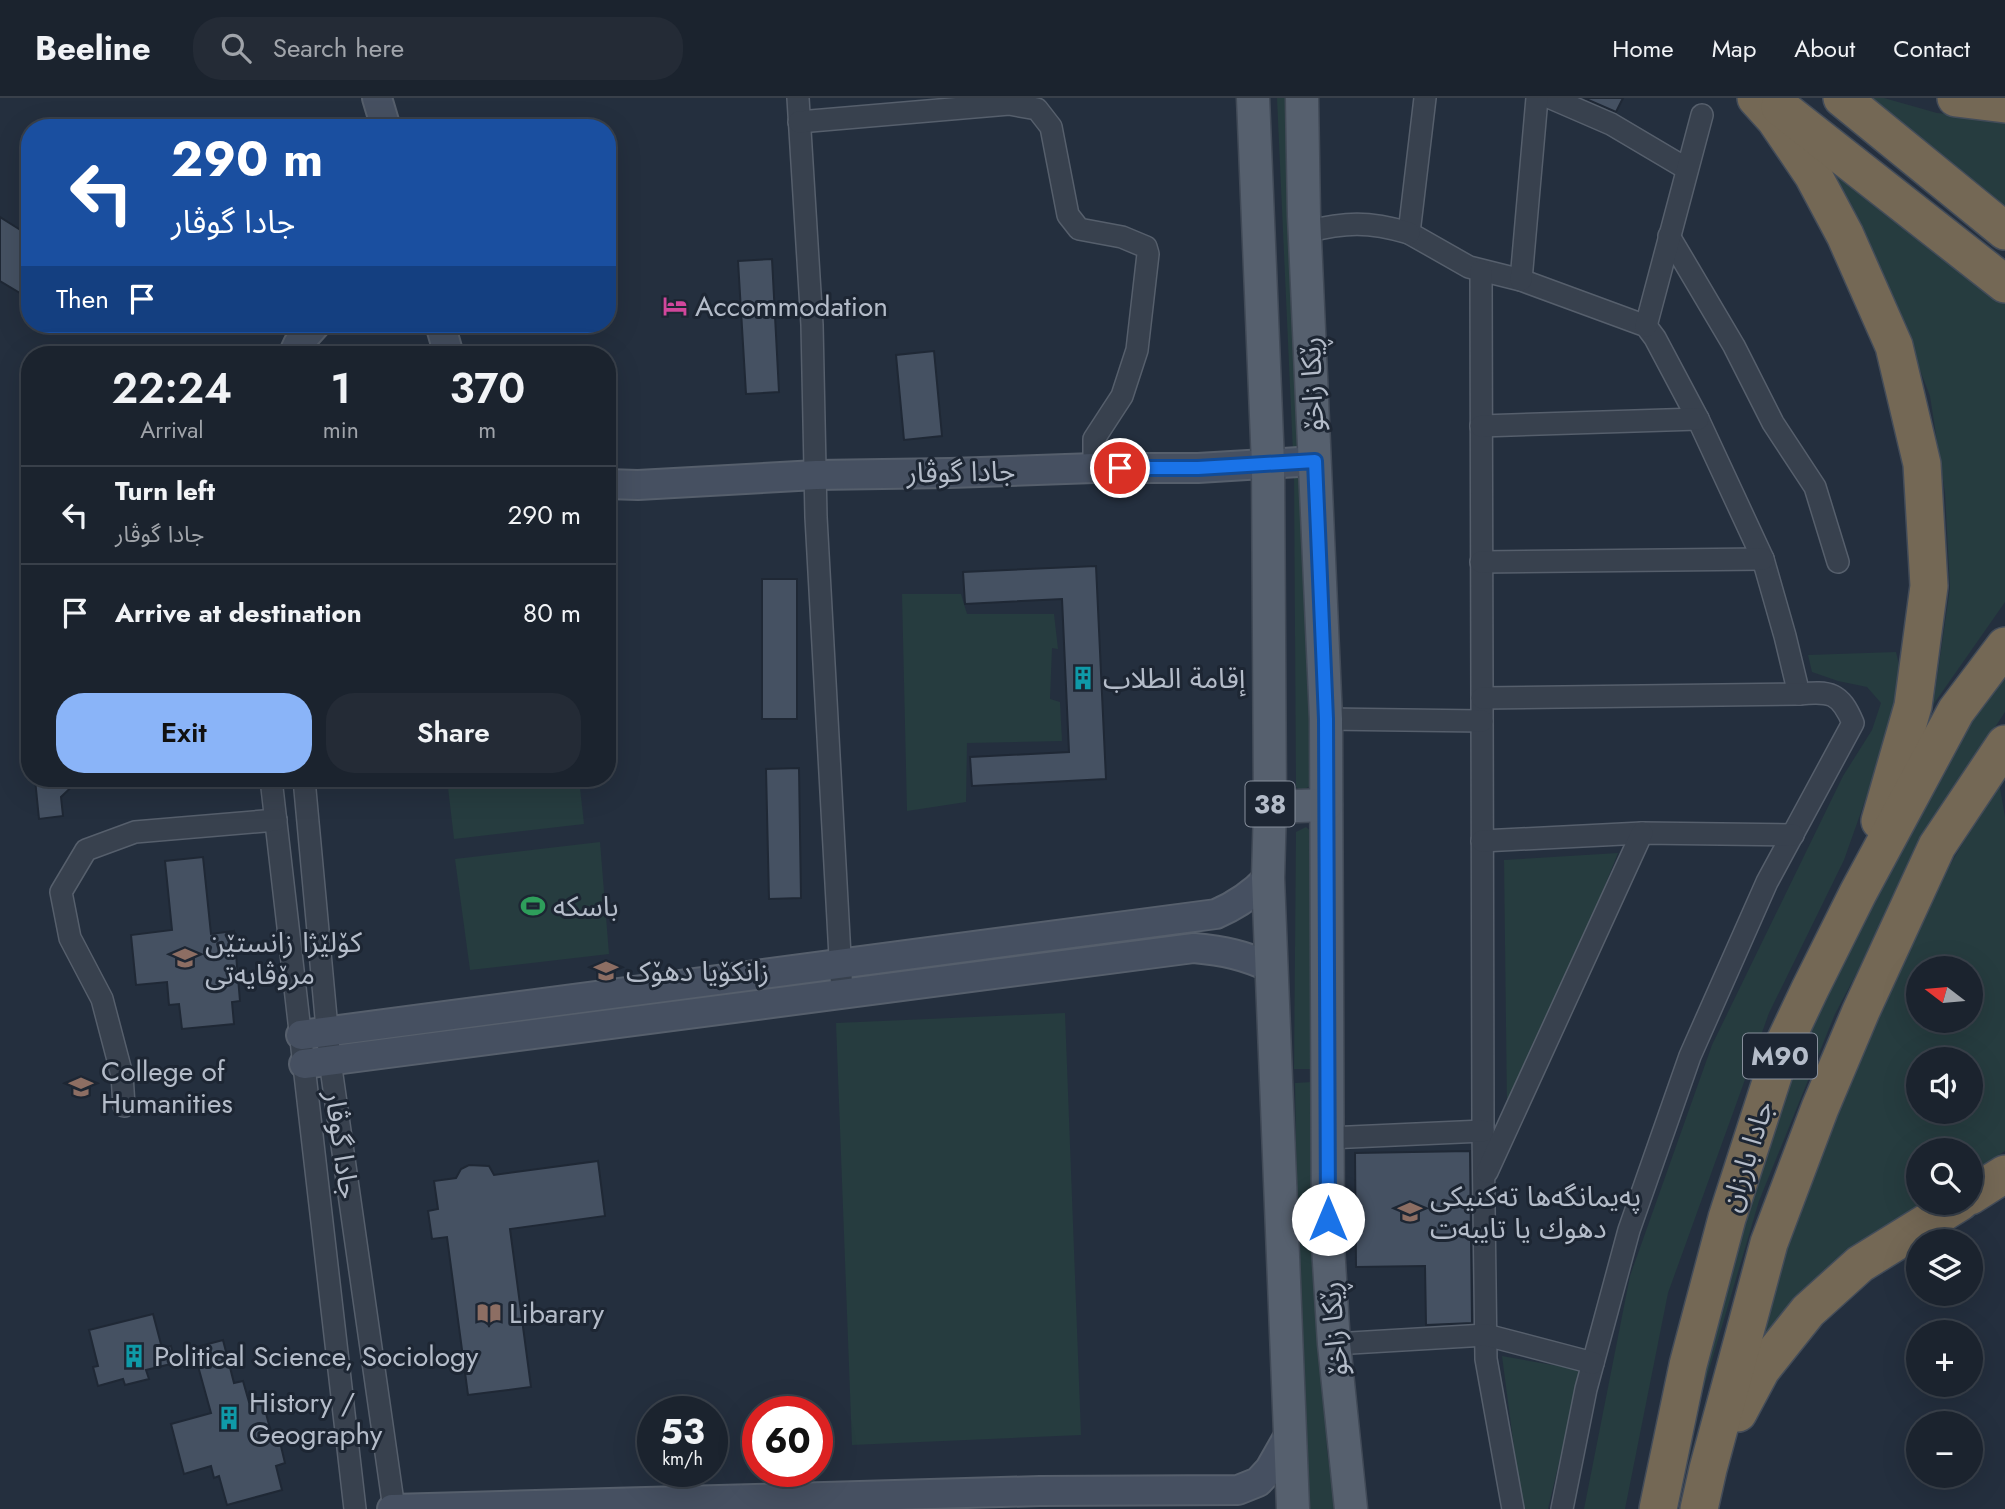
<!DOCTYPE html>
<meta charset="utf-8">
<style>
body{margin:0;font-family:Jost,"Noto Sans Arabic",sans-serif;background:#242b36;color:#f1f3f6;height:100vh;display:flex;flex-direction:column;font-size:26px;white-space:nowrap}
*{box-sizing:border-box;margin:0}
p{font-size:23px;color:#a0a4aa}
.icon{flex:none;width:38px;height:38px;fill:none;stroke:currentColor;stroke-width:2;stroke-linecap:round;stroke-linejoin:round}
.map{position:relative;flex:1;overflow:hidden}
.side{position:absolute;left:21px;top:248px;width:595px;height:441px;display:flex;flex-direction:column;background:#1b232e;border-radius:28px;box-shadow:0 7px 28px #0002,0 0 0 2px #39404a}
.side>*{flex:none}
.banner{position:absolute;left:21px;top:21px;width:595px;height:214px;border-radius:28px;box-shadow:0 7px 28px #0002,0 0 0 2px #39404a;background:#1a4fa0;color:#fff;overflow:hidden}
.needle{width:46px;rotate:286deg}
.buttons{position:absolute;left:1906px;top:858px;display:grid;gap:14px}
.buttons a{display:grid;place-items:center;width:77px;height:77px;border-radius:50%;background:#1b232e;box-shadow:0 7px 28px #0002,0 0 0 2px #39404a;font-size:35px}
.speed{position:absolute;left:637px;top:1298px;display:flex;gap:14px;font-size:35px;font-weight:700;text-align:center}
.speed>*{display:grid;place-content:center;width:91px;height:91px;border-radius:50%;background:#1b232e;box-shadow:0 7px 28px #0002,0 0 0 2px #39404a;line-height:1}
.speed small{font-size:18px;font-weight:400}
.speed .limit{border:10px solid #d22;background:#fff;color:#111}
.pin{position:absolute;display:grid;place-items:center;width:60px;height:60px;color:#fff;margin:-30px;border:4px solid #fff;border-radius:50%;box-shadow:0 2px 7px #0007}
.me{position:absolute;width:77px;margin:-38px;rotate:0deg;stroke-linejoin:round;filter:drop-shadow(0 0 5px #0008)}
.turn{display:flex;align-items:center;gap:24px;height:147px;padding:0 35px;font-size:32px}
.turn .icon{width:91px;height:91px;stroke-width:2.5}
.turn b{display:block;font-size:49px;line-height:60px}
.then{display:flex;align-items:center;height:66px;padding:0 35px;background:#0003;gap:14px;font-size:26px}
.eta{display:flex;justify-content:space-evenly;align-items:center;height:119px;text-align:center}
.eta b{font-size:42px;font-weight:600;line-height:49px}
.primary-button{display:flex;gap:14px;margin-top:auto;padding:14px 35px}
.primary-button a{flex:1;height:80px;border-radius:28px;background:#8ab4f8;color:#111;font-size:28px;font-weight:600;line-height:80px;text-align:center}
.primary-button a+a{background:#242b36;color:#f1f3f6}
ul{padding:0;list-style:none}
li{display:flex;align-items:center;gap:21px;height:98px;padding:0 35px;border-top:2px solid #39404a}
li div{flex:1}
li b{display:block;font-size:26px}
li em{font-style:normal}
header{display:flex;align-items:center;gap:42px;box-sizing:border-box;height:98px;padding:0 35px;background:#1b232e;border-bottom:2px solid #39404a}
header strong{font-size:33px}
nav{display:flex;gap:38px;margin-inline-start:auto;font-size:24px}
.search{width:490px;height:63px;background:#242b36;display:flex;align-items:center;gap:18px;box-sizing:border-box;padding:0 24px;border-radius:28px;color:#a0a4aa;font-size:26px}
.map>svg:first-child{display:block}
</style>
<header>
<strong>Beeline</strong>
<div class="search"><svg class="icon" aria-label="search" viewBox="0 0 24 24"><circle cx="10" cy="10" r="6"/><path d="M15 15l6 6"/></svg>Search here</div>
<nav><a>Home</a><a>Map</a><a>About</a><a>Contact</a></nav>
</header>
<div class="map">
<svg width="2005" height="1411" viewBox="0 0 2005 1411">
<rect width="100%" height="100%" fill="#242f3e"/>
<g fill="#263c3f" fill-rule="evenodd">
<path d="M1277 0H1294L1312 353 1293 355Z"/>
<path d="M1871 0H1884L1937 15 2005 21V108Z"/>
<path d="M1804 40 2005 205V504L1933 607 1950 490 1945 395 1930 298 1894 205Z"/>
<path d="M1294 376H1311L1312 687 1301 693 1296 689Z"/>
<path d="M902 496H961L967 516H1054L1058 551 1052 550 1050 601 1060 604 1062 643 967 645 966 704 907 713Z"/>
<path d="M1896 554 1905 590 1844 762 1769 915 1668 1195 1625 1411H1584L1630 1178 1712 947 1843 678 1872 632 1881 605 1867 589 1838 583 1812 574 1808 557Z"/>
<path d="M2005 572V614L1952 695 1835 916 1759 1103 1699 1306 1690 1303 1733 1121 1820 900 1981 605Z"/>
<path d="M447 681H579L584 726 454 741Z"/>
<path d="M1999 684 2005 719V1053L1971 1075 1970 1052H1918V1104H1923L1828 1171 1745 1269C1800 1111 1856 954 1930 804 1951 763 1976 724 1999 684ZM1918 870H1970V922H1918ZM1918 961H1970V1013H1918Z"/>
<path d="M1306 729 1314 736 1312 971H1294L1296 734Z"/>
<path d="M600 744 609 856 470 872 455 761Z"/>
<path d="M1618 755 1514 1014 1507 1010 1504 762Z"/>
<path d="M1065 915 1081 1337 852 1347 836 925Z"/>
<path d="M1312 984 1327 1353 1336 1411H1310L1299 1231 1295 985Z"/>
<path d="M1502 1258 1581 1272 1548 1411H1522Z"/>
</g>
<g fill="#455162" stroke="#1f2835" stroke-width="2">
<path d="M1584 0H1623L1616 14Z"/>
<path d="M0 119 30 138V201L0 183Z"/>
<path d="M772 161 779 294 746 296 738 163Z"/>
<path d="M934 253 942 338 904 342 896 257Z"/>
<path d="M1096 468 1106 681 972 688 970 659 1069 654 1062 501 965 506 963 474Z"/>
<rect x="762" y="481" width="35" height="140"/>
<path d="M799 670 801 800 769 801 766 671Z"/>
<path d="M35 681H80L61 699 63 718 39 721Z"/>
<path d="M203 759 211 836 234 833 240 903 232 904 234 926 182 931 179 906 169 907 167 884 136 887 131 837 172 832 165 763Z"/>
<path d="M1470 1053 1472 1225 1426 1227 1425 1168 1356 1169 1355 1055Z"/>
<path d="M598 1063 605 1118 510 1131 531 1289 468 1297 447 1139 432 1141 428 1113 438 1111 434 1083 456 1080 461 1071 469 1067 489 1068 494 1077Z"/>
<path d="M153 1216 162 1250 171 1248 175 1265 146 1272 149 1281 125 1287 123 1281 98 1288 93 1269 98 1268 89 1232Z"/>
<path d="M223 1242 234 1285 243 1283 249 1304 262 1300 274 1346 280 1344 285 1365 276 1368 282 1392 227 1407 219 1378 214 1380 211 1368 184 1376 171 1326 211 1315 193 1250Z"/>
</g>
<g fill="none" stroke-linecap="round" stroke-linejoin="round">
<g stroke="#565f6c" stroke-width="24">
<g id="street">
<path d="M798 0 812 227 816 419 842 895"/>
<path d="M1425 0 1409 135 1469 169 1521 182 1646 228 1655 240 1698 321 1763 461 1785 538 1799 596"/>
<path d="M1551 0 1611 26 1687 71"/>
<path d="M799 24 1009 6 1037 11 1051 29 1068 117 1079 131 1122 139 1146 149 1148 156 1137 252 1122 298 1094 341V370"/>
<path d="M1305 134C1346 124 1368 123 1409 135"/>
<path d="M1669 138 1734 248 1773 325 1815 389 1838 464"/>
<path d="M1481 173 1483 1033 1486 1261 1513 1411"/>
<path d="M1521 182 1537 0"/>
<path d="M1646 228 1702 17"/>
<path d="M1481 328 1698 321"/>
<path d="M1481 464 1763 461"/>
<path d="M1482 600 1799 596C1830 593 1840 594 1853 625L1767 784 1690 958 1629 1132 1586 1291 1562 1411"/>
<path d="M1326 621 1482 623"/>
<path d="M271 681 355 1411"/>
<path d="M304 681 330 963 394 1411"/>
<path d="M1482 743 1642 735 1793 737"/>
<path d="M124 1008 122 977 102 901 70 840 61 794 86 752 135 734 276 722"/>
<path d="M1328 1040 1483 1033"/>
<path d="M1487 1074 1642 735"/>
<path d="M1334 1246 1486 1237 1593 1265"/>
</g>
</g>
<g stroke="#565f6c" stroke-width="32">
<g id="secondary">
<path d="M377 0 386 30"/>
<path d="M440 226 449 257"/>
<path d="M293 257 298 246 316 226"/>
<path d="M607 386 638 387 816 377 950 375 1094 370H1198L1315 363"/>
<path d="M301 937 1216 816C1237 807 1252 797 1268 780"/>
<path d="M304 966 1194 850C1225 853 1243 857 1270 869"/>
<path d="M392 1411 1040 1393 1238 1392 1258 1384 1270 1371 1291 1334"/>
</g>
</g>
<g stroke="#414a57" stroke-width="35">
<g id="primary">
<path d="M1253 0 1268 366 1270 709 1268 780 1293 1411"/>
<path d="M1302 0 1304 118 1326 621 1328 1148 1334 1246 1351 1411"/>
<path d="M1270 709 1326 707"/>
</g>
</g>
<g stroke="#434c59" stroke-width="40">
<g id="highway">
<path d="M1756 0 1775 21 1813 77 1845 137 1894 248 1922 366 1929 488 1913 608 1880 723"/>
<path d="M1842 0 2005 133"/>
<path d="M1956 0 2005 6"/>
<path d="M1780 9 2005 186"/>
<path d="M1970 1098 2005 1076"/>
<path d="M1738 1315 1761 1272 1808 1213 1860 1166 1960 1104"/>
<path d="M1658 1411 1688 1267 1727 1120 1782 950 1810 891 1858 795 1956 613 2005 548"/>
<path d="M1699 1411 1708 1371 1769 1145 1820 1010 1861 913 1937 748 2005 646"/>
</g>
</g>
<use href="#street" stroke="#38414e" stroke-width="21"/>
<use href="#secondary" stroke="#465061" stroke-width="28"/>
<use href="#primary" stroke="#56606e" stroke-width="32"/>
<use href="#highway" stroke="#746855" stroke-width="37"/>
</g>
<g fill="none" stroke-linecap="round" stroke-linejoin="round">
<g stroke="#114b97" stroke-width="18">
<path id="route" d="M1120 370H1198L1315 363 1326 621 1328 1121"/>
</g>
<use href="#route" stroke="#1a73e8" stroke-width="12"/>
</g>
<defs>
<g id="hotel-bare" transform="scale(1.89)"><path d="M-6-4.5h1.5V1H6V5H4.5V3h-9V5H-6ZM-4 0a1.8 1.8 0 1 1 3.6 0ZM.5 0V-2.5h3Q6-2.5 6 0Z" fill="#d1479c" stroke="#1d2633" stroke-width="2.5" paint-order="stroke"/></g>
<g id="building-bare" transform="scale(1.89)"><path d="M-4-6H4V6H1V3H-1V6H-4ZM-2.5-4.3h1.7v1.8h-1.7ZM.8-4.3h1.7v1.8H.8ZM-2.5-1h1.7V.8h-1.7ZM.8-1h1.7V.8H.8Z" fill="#0f9aa8" stroke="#1d2633" stroke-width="2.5" paint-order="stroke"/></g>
<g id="stadium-bare" transform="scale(1.89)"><path d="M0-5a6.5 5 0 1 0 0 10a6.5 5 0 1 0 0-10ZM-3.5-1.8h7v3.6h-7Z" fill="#2e9e5b" stroke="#1d2633" stroke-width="2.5" paint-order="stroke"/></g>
<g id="university-bare" transform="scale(1.89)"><path d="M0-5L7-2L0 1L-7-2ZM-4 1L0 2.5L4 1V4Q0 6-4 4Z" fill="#8d6e63" stroke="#1d2633" stroke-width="2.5" paint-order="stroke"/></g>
<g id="library-bare" transform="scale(1.89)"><path d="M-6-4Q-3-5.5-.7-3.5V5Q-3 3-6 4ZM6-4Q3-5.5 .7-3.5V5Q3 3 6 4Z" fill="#8d6e63" stroke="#1d2633" stroke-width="2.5" paint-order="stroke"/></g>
</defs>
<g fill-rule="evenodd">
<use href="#hotel-bare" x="675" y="208"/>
<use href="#building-bare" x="1083" y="580"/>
<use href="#stadium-bare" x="533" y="808"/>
<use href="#university-bare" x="185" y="860"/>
<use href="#university-bare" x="606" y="873"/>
<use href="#university-bare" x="81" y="989"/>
<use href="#university-bare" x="1410" y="1114"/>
<use href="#library-bare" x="489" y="1215"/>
<use href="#building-bare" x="134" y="1258"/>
<use href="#building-bare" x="229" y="1320"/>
</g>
<g text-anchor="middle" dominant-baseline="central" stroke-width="6" stroke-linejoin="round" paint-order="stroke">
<g fill="#1d2633" stroke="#878f9c" stroke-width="2">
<rect x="1245.5" y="683.5" width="49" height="45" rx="5"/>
<rect x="1743" y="935.5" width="74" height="45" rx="5"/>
</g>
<g font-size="26" font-weight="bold" fill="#b4bcc9">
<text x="1270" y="706">38</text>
<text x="1780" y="958">M90</text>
</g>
<g font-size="28" fill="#b4bcc9" stroke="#1d2633" text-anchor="start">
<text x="695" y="208">Accommodation</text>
<text x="1103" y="580">إقامة الطلاب</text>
<text x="553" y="808">باسکە</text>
<text x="205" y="844">كۆلێژا زانستێن<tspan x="205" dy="32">مرۆڤایەتی</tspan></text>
<text x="626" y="873">زانکۆیا دهۆک</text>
<text x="101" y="973">College of<tspan x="101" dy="32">Humanities</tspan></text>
<text x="1430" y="1098">پەیمانگەها تەکنیکی<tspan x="1430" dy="32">دهوك یا تایبەت</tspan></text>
<text x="509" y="1215">Libarary</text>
<text x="154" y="1258">Political Science, Sociology</text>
<text x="249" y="1304">History /<tspan x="249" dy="32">Geography</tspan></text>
</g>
<g font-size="28" fill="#b4bcc9" stroke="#1d2633">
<text transform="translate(1312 286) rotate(-92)">ڕێکا زاخۆ</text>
<text transform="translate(961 374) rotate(-1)">جادا گوڤار</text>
<text transform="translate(342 1047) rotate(82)">جادا گوڤار</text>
<text transform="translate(1747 1058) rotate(-72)">جادا بارزان</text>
<text transform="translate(1334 1231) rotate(-95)">ڕێکا زاخۆ</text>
</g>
</g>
</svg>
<div class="buttons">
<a><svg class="needle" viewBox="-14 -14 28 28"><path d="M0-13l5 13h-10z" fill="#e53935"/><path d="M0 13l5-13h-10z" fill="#a0a4aa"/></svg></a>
<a><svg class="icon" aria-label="sound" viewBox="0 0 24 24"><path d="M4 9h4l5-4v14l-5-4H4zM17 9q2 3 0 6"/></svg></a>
<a><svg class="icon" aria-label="search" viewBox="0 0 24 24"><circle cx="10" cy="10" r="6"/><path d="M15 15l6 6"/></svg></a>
<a><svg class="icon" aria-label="layers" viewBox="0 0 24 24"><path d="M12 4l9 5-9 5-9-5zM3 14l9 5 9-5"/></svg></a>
<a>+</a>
<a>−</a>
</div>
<div class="speed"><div>53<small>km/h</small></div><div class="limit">60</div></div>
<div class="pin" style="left:1120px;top:370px;background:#d93025"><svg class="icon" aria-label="arrive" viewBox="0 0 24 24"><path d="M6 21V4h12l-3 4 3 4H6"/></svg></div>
<svg class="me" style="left:1328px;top:1121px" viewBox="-20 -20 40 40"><circle r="19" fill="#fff"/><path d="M0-13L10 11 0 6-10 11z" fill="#1a73e8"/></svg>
<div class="banner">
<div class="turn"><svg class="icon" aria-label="left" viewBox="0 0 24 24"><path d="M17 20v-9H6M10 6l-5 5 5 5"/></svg><div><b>290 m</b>جادا گوڤار</div></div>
<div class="then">Then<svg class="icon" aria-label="arrive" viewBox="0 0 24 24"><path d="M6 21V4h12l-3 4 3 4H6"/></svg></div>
</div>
<section class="side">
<div class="eta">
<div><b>22:24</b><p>Arrival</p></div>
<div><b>1</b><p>min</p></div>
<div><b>370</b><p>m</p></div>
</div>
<ul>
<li><svg class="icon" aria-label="left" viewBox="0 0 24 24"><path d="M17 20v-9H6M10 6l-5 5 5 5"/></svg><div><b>Turn left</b><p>جادا گوڤار</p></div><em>290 m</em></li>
<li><svg class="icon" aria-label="arrive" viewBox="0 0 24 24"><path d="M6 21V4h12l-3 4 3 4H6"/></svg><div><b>Arrive at destination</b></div><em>80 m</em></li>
</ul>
<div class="primary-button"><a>Exit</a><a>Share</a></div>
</section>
</div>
